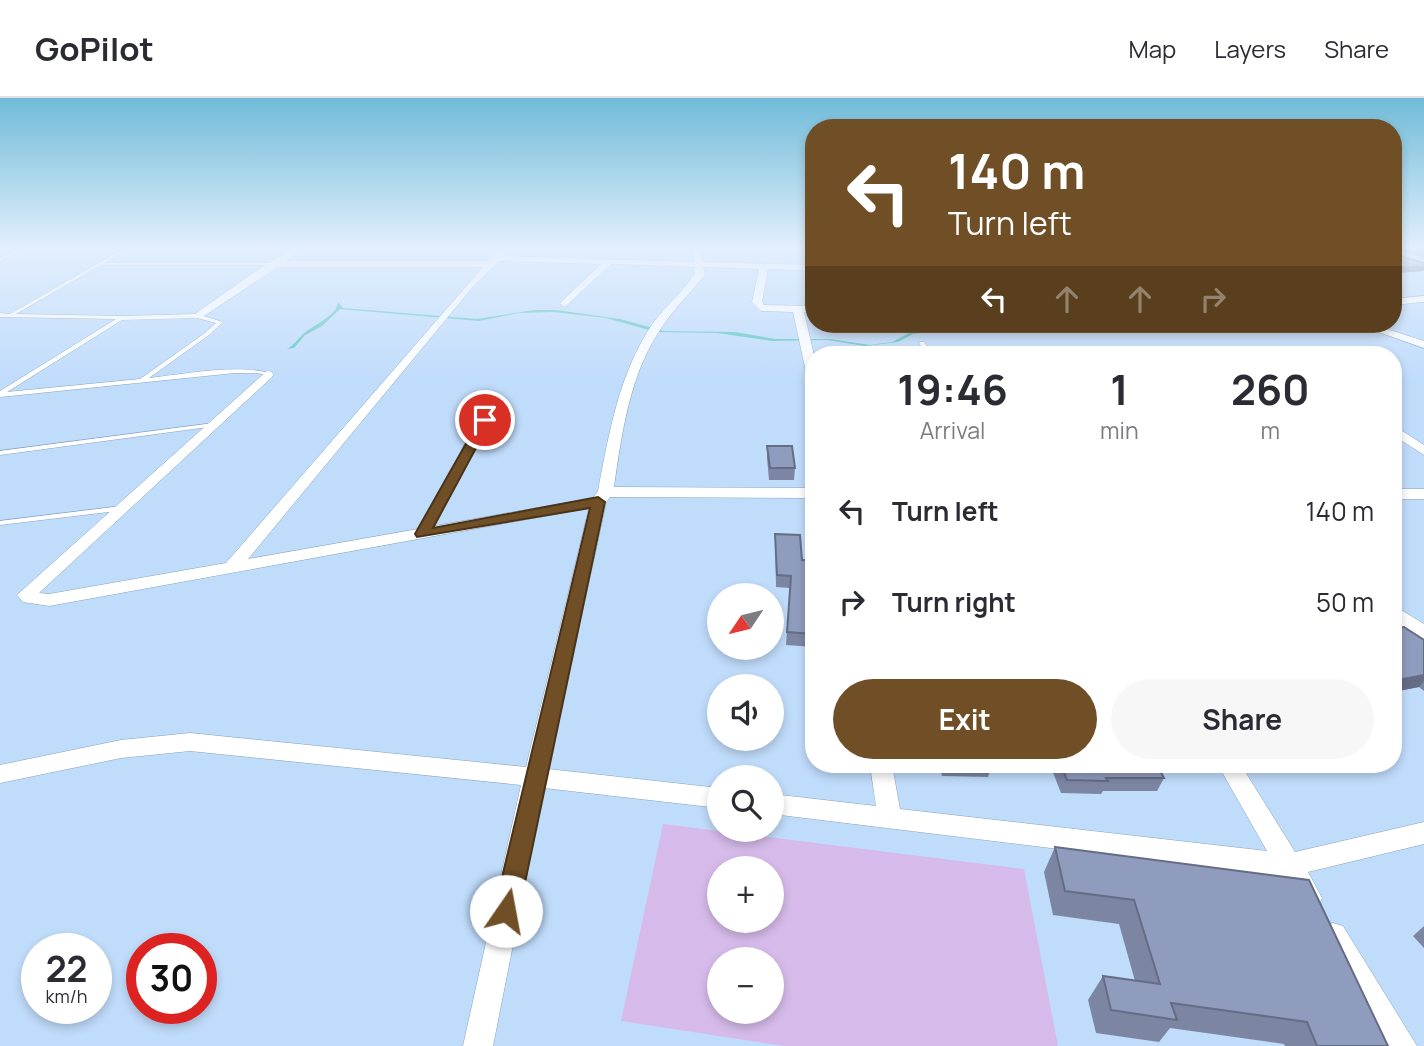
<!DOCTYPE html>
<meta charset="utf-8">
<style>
body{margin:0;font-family:Manrope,sans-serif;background:#f7f7f7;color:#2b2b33;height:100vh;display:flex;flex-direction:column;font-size:26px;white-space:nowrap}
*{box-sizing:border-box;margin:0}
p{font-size:23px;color:#7c7c81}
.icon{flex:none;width:38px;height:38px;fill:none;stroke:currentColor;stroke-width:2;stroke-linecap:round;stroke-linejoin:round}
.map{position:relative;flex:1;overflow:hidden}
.details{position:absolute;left:805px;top:248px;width:597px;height:427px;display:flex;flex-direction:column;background:#fff;border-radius:28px;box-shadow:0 4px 10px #0003}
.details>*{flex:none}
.guide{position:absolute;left:805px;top:21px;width:597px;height:214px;border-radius:28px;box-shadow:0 4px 10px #0003;background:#704f26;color:#fff;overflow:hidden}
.needle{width:46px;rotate:235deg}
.tools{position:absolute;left:707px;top:485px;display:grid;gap:14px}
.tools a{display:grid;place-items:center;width:77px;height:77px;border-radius:50%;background:#fff;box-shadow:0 4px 10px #0003;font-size:35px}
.speed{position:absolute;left:21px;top:835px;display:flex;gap:14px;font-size:35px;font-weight:700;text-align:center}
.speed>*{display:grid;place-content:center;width:91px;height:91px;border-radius:50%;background:#fff;box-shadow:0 4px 10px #0003;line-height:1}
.speed small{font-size:18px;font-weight:400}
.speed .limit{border:10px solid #d22;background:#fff;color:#111}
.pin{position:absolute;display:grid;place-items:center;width:60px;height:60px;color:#fff;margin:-30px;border:4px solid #fff;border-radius:50%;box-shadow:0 2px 7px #0007}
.me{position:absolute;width:77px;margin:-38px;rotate:12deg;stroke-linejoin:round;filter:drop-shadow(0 0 5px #0008)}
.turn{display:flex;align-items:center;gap:24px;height:147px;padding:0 28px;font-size:32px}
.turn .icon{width:91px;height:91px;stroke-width:2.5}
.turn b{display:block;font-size:49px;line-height:60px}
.lanes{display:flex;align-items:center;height:66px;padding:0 28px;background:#0003;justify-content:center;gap:35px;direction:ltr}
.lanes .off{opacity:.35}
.eta{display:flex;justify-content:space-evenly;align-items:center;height:119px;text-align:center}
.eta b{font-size:42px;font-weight:700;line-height:49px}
.button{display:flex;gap:14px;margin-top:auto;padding:14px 28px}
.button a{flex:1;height:80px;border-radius:42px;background:#704f26;color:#fff;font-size:28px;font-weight:700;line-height:80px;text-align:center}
.button a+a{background:#f7f7f7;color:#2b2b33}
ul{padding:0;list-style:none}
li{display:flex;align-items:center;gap:21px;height:91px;padding:0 28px}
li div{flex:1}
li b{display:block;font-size:26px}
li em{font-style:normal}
header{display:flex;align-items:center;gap:42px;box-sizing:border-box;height:98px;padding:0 35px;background:#fff;border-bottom:2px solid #e1e1e2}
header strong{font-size:33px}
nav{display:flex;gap:38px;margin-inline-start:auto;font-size:24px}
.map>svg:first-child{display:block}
</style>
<header>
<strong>GoPilot</strong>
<nav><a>Map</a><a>Layers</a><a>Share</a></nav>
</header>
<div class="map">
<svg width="1424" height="948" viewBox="0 0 1424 948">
<rect width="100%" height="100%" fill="#c0dcfb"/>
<path fill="#d6bbea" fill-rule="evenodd" d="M663 726 1024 771 1058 948H784L621 923ZM719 770H772V822H719ZM772 861V914H719V861Z"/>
<path fill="#5dc6c0" d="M338 204 343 210 477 221 534 212H556L620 221 664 233 735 234 775 241H830L870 247 892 244 909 235 957 226 941 233 913 236 898 244 865 248 827 242 772 243 717 235 656 234 606 220 553 214 519 215 479 223 340 211 322 228 305 237 294 250 287 251C294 247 297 242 303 236 315 226 337 218 338 204Z"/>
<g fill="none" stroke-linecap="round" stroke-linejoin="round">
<g stroke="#88a3c0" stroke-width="1">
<g id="service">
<path d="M22 150H27L0 163V160Z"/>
<path d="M125 150H130L105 165H272L274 166 272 167H101L16 216 122 218 197 216 223 224 209 237 149 280C186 276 235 266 270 275V277L256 275H235L0 299V293L116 221 0 219V215L10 216ZM197 220 216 225 205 235 140 281 7 294 122 222Z"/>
<path d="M920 244H924L933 257H927L919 245Z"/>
<path d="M498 297 501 299 426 436 425 438H419L418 436 495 299Z"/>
<path d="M214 325 216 326V328L0 357V353Z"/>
<path d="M122 408 126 410 125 412 0 427V423Z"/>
</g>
</g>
<g stroke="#88a3c0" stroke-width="1">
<g id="minor">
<path d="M295 150H304L286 163H488L501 150H510L503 158 694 164 692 150H700L703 164 814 167V173L768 171 762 204 764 207 814 208V214H804L814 257V287L808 283 793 214 761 213 752 204 759 171 703 169 705 176C692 194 676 208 664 226 630 273 622 334 614 389L814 390V400L610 399 606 405 548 671 719 690V710L544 690 493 948H463L521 687 190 653 121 660 0 685V667L121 642 190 635 526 669 589 410 49 508 23 504 17 497 268 272 274 276 272 279 39 495 49 496 226 465 483 169H278L201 220 192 218 269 164ZM499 163 601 166 561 204 560 206 565 209 611 166 694 169 695 176C683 193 666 208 653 225 619 275 609 335 598 393L593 400 248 461 471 191Z"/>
<path d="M1424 198V204L1393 207V201Z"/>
<path d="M1356 226H1371L1424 243V250Z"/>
<path d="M1393 327 1424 347V357L1393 337Z"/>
<rect x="1393" y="391" width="31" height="10"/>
<path d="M1393 507 1424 526V543L1393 522Z"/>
<path d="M870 667H892L900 711 1267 753 1218 667H1241L1295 754 1424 724V746L1308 774 1322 800 1318 809 1309 812 1300 809 1281 778 772 716V696L876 708Z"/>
<path d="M1333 825 1343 828 1417 948H1384L1319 838 1323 828Z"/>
</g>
</g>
<use href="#service" fill="#fff" fill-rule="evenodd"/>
<use href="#minor" fill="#fff" fill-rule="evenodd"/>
</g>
<g fill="#7c86a3">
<path d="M1393 150H1424V160L1394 151 1395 156 1424 165V173L1396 175 1393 174Z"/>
<path d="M767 348 795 370 794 382H769L767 360Z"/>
<path d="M775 436 802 462H814V549L786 547 790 490 776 489Z"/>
<path d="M1393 531 1424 542V593L1419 589 1393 594Z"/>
<path d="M939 667H992L988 679 942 678Z"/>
<path d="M1050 667H1157L1164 680 1157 693H1103L1101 696 1061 695Z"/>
<path d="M1055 749 1388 948H1285L1284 946 1170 930 1159 944 1096 935 1088 902 1103 878 1135 883 1119 826 1053 817 1044 774Z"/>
<path d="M1424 828V850L1413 838Z"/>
</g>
<g fill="#656d85">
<path d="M1424 168 1422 173 1396 175 1398 170Z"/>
<path d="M1424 577V583L1419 589 1393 594V583Z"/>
</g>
<g fill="#909cbe" stroke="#656d85" stroke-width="2">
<path d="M1393 150H1394L1395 156 1424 165V168L1398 170 1393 168Z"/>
<path d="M1409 150H1424V155Z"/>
<path d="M767 348H792L795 370H770Z"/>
<path d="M775 436 800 437 802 462H814V536L787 534 791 478 777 477Z"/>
<path d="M1404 529 1424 542V577L1393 583V531Z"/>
<path d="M1061 667H1157L1164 680H1106L1108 683 1067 682Z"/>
<path d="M1055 749 1309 782 1388 948H1317L1307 924 1171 905 1177 922 1111 912 1103 878 1160 886 1134 802 1065 793Z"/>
</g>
<linearGradient id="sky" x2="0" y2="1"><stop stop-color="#70bbd8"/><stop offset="0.53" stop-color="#e3effd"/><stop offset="1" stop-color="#e3effd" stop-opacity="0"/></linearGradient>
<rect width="1424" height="283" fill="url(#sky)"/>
<path fill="#704f26" stroke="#493319" stroke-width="2" d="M481 319 491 322 433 430 598 399 605 404 519 813 515 822 506 825 498 822 494 813 590 410 417 439 415 436Z"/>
</svg>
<div class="tools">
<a><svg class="needle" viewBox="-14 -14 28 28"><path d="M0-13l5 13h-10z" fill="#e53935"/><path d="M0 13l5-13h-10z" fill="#7c7c81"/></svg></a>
<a><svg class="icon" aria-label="sound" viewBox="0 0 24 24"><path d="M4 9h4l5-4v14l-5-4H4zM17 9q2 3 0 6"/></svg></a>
<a><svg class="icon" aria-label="search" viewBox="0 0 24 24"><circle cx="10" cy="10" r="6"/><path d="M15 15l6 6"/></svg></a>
<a>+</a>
<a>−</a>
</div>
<div class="speed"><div>22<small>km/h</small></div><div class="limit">30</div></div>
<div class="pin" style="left:485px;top:322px;background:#d93025"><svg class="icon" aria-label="arrive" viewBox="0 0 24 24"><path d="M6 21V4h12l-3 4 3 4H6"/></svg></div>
<svg class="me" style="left:506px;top:813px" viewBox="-20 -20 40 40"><circle r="19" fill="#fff"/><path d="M0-13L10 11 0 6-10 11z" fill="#704f26"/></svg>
<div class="guide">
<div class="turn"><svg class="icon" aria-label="left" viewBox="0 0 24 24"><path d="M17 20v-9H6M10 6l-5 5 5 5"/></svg><div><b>140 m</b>Turn left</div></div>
<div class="lanes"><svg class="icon" aria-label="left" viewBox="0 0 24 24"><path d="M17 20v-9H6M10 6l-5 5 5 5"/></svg><svg class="icon off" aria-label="ahead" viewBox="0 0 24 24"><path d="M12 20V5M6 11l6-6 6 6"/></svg><svg class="icon off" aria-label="ahead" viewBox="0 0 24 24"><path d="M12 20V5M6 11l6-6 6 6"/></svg><svg class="icon off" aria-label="right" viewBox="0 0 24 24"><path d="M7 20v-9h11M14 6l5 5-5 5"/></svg></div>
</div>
<section class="details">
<div class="eta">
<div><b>19:46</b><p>Arrival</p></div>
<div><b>1</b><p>min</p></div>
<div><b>260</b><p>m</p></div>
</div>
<ul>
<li><svg class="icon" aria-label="left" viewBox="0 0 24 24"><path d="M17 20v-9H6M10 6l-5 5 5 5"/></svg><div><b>Turn left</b></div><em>140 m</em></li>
<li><svg class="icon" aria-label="right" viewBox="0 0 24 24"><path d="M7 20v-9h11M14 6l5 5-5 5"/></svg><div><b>Turn right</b></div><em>50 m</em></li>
</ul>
<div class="button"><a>Exit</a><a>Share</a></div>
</section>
</div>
